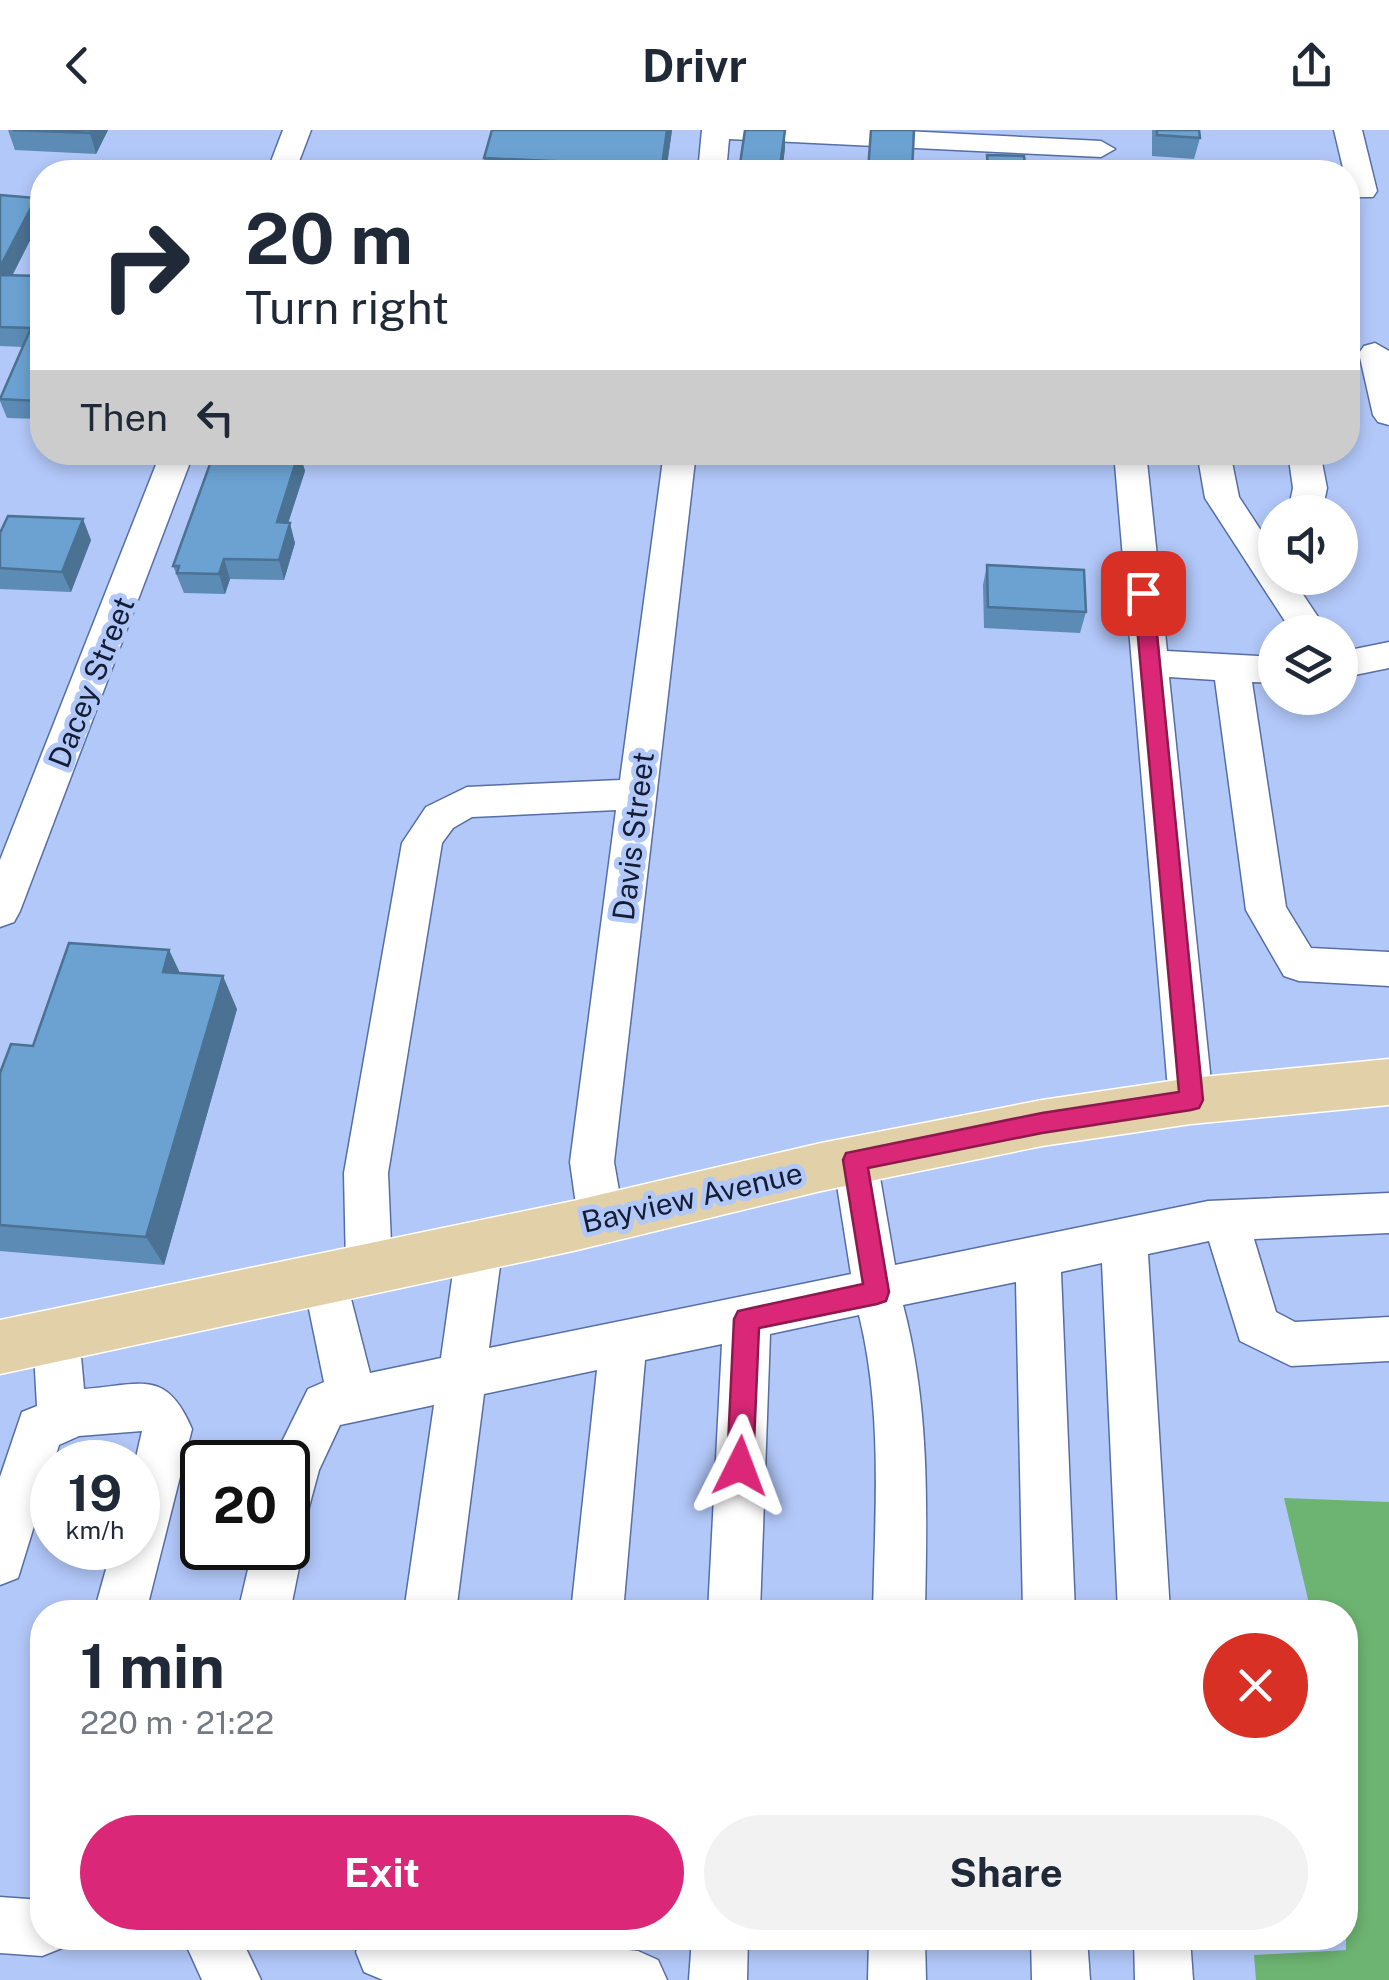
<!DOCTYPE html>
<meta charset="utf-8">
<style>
body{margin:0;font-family:"Public Sans",sans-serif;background:#f2f2f3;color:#1f2937;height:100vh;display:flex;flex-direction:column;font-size:38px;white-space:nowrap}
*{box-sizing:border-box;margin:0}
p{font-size:32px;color:#747a83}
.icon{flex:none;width:55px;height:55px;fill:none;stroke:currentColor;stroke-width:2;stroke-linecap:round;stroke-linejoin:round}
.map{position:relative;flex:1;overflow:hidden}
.sheet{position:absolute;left:30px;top:1470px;width:1328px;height:350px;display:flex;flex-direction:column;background:#fff;border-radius:40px;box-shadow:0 5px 15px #0003}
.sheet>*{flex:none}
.banner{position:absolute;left:30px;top:30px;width:1330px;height:305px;border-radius:40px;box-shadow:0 5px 15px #0003;background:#fff;color:#1f2937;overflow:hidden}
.buttons{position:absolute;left:1258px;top:365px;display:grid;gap:20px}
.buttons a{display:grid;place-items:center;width:100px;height:100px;border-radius:50%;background:#fff;box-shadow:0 5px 15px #0003;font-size:50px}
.speed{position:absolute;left:30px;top:1310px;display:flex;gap:20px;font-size:50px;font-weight:700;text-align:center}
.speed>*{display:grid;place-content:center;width:130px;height:130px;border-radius:50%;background:#fff;box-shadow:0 5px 15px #0003;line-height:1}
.speed small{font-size:25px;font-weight:400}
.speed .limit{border:5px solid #111;border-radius:15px;background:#fff;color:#111}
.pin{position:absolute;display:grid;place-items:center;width:85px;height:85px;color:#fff;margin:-42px;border-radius:20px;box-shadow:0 5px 15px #0006}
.me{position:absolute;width:110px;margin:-55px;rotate:3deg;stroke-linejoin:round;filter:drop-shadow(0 0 8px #0008)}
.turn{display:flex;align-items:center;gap:35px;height:210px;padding:0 50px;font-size:45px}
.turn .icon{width:130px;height:130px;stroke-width:2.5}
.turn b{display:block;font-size:70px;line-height:85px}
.then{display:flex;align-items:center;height:95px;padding:0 50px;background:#0003;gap:20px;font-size:38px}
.round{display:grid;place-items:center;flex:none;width:105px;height:105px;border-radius:52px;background:#f2f2f3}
.summary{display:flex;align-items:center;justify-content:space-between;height:170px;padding:0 50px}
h1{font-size:60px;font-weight:700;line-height:75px}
.cta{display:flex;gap:20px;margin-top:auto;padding:20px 50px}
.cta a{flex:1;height:115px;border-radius:60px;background:#db2777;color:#fff;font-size:40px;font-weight:700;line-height:115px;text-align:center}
.cta a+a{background:#f2f2f3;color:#1f2937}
header{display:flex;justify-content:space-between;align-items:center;height:130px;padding:0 50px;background:#fff;font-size:45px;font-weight:700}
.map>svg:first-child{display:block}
</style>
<header><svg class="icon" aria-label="back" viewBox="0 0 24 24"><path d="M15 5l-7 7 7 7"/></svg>Drivr<svg class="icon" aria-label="share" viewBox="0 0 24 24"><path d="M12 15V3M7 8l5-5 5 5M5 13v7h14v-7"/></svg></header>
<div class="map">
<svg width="1389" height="1850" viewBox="0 0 1389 1850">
<rect width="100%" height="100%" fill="#b2c8f9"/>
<path fill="#6db472" d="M1284 1368 1389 1372V1850H1256L1254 1825 1346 1820 1345 1482H1311Z"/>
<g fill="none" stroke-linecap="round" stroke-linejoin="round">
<g stroke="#566ea5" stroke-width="3">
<g id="minor">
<path d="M283 0H311L295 42H267Z"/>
<path d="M702 0H885L1101 11 1115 19 1101 27 729 9 726 42H698Z"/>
<path d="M1334 0H1362L1377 61 1373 67H1353L1348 42H1344Z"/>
<path d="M1375 213 1389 221V295L1378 292 1373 285 1359 223 1364 216Z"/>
<path d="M161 322H194L20 781 14 792 0 797V730Z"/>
<path d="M664 322H696L614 1032 624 1089 617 1103 601 1109 585 1103 578 1089 570 1032 616 680 472 687 453 698 442 713 388 1043 392 1137 385 1152 369 1158 353 1152 346 1137 344 1043 402 713 426 677 467 657 620 650Z"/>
<path d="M1114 322H1146L1167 521 1275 527V553L1252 552 1286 777 1311 818 1389 822V856L1299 851 1284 846 1246 780 1215 550 1169 547 1213 971 1206 984 1191 990 1176 984 1169 971Z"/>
<path d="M1197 322H1230L1239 367 1275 422V448H1292L1328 502H1292L1205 368Z"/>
<path d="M1288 322H1320L1327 358 1322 382H1288L1293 358Z"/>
<path d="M1389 512V538L1340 548V522Z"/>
<path d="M855 1011 871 1016 877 1030 895 1135 1208 1071 1389 1063V1103L1254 1109 1276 1182 1295 1192 1389 1187V1231L1291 1236 1240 1211 1209 1111 1148 1124 1170 1482H1118L1102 1133 1061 1142 1075 1482H1023L1016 1152 903 1175C930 1276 927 1379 925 1482H873C875 1382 883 1282 859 1185L770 1204 760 1482H708L722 1214 645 1230 623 1482H571L597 1240 484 1264 456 1482H404L434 1275 340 1295 319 1340 306 1388 288 1395V1332H272L308 1259 324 1252 302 1145 309 1130 325 1124 341 1130 370 1243 441 1228 457 1114 464 1099 480 1093 496 1099 503 1114 489 1218 851 1144 833 1030 839 1016Z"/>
<path d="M56 1183 73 1189 79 1205 84 1259C141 1255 166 1238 192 1299L146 1482H94L112 1418H138L135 1332 142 1301 79 1306 59 1315 18 1448 0 1455V1347L22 1282 37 1276 33 1205 39 1189Z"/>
<path d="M288 1397 296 1400 303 1418 290 1482H238L253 1418H288Z"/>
<path d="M0 1767 42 1770V1808H66L62 1818 42 1826 0 1823Z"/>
<path d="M183 1808H241L261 1850H202Z"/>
<path d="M362 1808H512L638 1821 658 1830 667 1850H383L364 1842 356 1822Z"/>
<path d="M692 1808H748L747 1850H689Z"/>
<path d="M869 1808H925L926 1850H868Z"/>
<path d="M1031 1808H1087L1090 1850H1032Z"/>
<path d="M1134 1808H1190L1193 1850H1135Z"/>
</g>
</g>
<g stroke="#fff" stroke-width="3">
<path id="major" d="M1389 929V975L1191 994 1042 1016 821 1061 573 1121 0 1244V1190L573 1071 821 1013 1042 970 1191 948Z"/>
</g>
<use href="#minor" fill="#fff" fill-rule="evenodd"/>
<use href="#major" fill="#e2d0a9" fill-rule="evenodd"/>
</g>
<g fill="#5c8bb5">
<path d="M8 0H108L96 24 15 20Z"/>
<path d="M672 0 666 42H486L484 28Z"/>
<path d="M1152 0H1199L1200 8 1194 29 1152 26Z"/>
<path d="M785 18 782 42H739L740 34Z"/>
<path d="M0 65 13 145 42 146V289L7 288 0 271V267L23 217 0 216Z"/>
<path d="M226 322H390L387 333 301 327 305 341 288 393 295 413 284 450 230 449 225 464 184 463 173 436Z"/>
<path d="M0 403 91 410 71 462 0 459Z"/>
<path d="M987 435 1086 482 1080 503 984 498 983 455Z"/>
<path d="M169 820 180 843 237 879 164 1135 0 1121V943L33 916Z"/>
</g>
<g fill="#4b7193">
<path d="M91 0H108L96 24 90 3Z"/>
<path d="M667 0H672L666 42H662Z"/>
<path d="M785 0V18L782 42H780Z"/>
<path d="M36 68 42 87 3 164 0 155V137Z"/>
<path d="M42 256V285L37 271Z"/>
<path d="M299 322 305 341 282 412 277 392Z"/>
<path d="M83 389 91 410 71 462 62 442Z"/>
<path d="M290 393 295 413 284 450 279 430Z"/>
<path d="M224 429 230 449 225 464 219 444Z"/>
<path d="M169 820 185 854 163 842Z"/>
<path d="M223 846 237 879 164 1135 146 1107Z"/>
</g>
<g fill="#6ba2d2" stroke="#4b7193" stroke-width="2.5">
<path d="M13 0H91L90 3Z"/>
<path d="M492 0H667L662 36 484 28Z"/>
<path d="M745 0H785L780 36 740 34Z"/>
<path d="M871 0H914L912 42 868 41Z"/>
<path d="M1157 0H1199L1200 8 1157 5Z"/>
<path d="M987 25 1024 26 1026 42H988Z"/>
<path d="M0 65 36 68 0 137Z"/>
<path d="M0 145 42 146V256L37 271 0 269 31 198 0 197Z"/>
<path d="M226 322H299L277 392 290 393 279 430 224 429 219 444 177 443 179 436H173L214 323 226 324Z"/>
<path d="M8 386 83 389 62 442 0 438V403Z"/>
<path d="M987 435 1084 440 1086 482 988 477Z"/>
<path d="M69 813 169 820 163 842 223 846 146 1107 0 1095V943L11 914 33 916Z"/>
</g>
<path fill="#db2777" stroke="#8e194d" stroke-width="2.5" d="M1143 456 1153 463 1203 970 1199 978 1191 980 1042 1003 868 1038 889 1162 886 1171 877 1174 759 1198 753 1336 750 1345 740 1349 731 1345 727 1336 734 1189 738 1181 863 1154 843 1030 846 1023 1042 983 1179 962 1134 463Z"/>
<g text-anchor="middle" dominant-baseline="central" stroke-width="10" stroke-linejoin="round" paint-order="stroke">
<g font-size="30" fill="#141d34" stroke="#b2c8f9">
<text transform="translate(91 552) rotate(-68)">Dacey Street</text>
<text transform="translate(633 706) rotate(-83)">Davis Street</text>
<text transform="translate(692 1067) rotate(-13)">Bayview Avenue</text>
</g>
</g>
</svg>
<div class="buttons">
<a><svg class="icon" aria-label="sound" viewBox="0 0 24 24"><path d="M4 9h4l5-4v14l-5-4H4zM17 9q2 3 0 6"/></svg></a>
<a><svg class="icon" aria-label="layers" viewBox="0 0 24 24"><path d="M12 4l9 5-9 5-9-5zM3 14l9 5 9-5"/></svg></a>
</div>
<div class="speed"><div>19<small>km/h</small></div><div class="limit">20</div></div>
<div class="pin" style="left:1143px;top:463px;background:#d93025"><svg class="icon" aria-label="arrive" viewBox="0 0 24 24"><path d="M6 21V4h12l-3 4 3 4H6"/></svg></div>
<svg class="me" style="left:740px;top:1336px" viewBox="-20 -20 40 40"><path d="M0-17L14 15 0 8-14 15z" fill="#db2777" stroke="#fff" stroke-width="4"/></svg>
<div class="banner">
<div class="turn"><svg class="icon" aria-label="right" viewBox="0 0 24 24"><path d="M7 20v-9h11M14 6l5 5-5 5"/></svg><div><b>20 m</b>Turn right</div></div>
<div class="then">Then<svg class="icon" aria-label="left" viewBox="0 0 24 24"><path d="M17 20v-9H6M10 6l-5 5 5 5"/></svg></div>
</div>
<section class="sheet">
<div class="summary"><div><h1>1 min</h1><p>220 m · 21:22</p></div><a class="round" style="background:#d93025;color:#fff"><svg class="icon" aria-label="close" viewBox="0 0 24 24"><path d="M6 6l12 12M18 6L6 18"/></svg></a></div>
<div class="cta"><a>Exit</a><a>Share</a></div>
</section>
</div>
